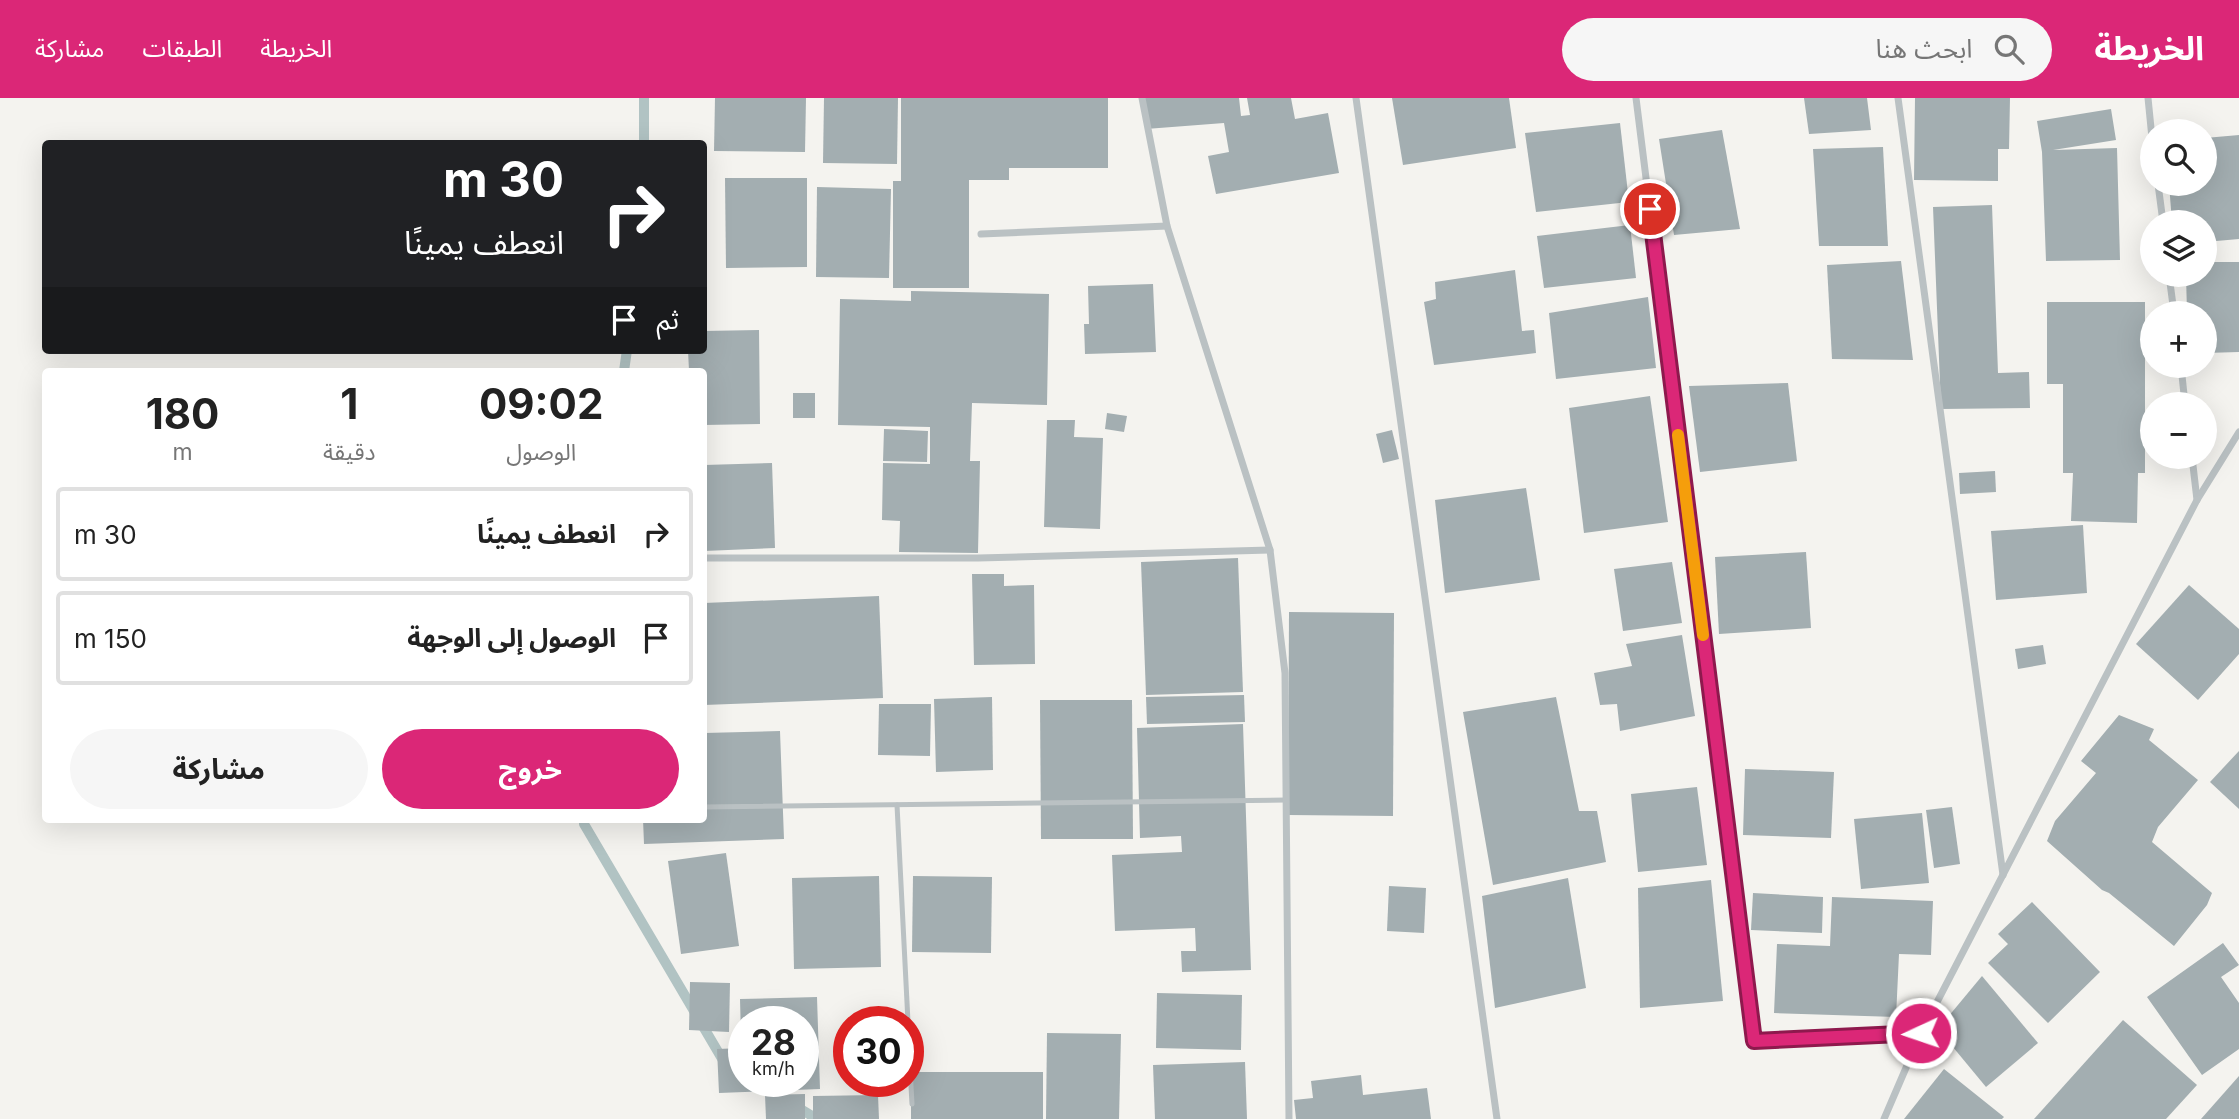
<!DOCTYPE html>
<html lang="ar">
<meta charset="utf-8">
<style>
body{margin:0;font-family:Inter,"Noto Sans Arabic",sans-serif;background:#f6f6f6;color:#222;direction:rtl;height:100vh;display:flex;flex-direction:column;font-size:26px;white-space:nowrap}
*{box-sizing:border-box;margin:0}
p{font-size:23px;color:#767676}
.icon{flex:none;width:38px;height:38px;fill:none;stroke:currentColor;stroke-width:2;stroke-linecap:round;stroke-linejoin:round}
.map{position:relative;flex:1;overflow:hidden;direction:ltr}
.drawer{position:absolute;left:42px;top:270px;width:665px;height:455px;display:flex;flex-direction:column;background:#fff;border-radius:7px;box-shadow:0 7px 28px #0002;direction:rtl}
.drawer>*{flex:none}
.guide{position:absolute;left:42px;top:42px;width:665px;height:214px;border-radius:7px;box-shadow:0 7px 28px #0002;direction:rtl;background:#202124;color:#fff;overflow:hidden}
.tools{position:absolute;left:2140px;top:21px;display:grid;gap:14px}
.tools a{display:grid;place-items:center;width:77px;height:77px;border-radius:50%;background:#fff;box-shadow:0 7px 28px #0002;font-size:35px}
.speed{position:absolute;left:728px;top:908px;display:flex;gap:14px;font-size:35px;font-weight:700;text-align:center}
.speed>*{display:grid;place-content:center;width:91px;height:91px;border-radius:50%;background:#fff;box-shadow:0 7px 28px #0002;line-height:1}
.speed small{font-size:18px;font-weight:400}
.speed .limit{border:10px solid #d22;background:#fff;color:#111}
.pin{position:absolute;display:grid;place-items:center;width:60px;height:60px;color:#fff;margin:-30px;border:4px solid #fff;border-radius:50%;box-shadow:0 2px 7px #0007}
.me{position:absolute;width:77px;margin:-38px;rotate:267deg;stroke-linejoin:round;filter:drop-shadow(0 0 5px #0008)}
.turn{display:flex;align-items:center;gap:24px;height:147px;padding:0 28px;font-size:32px}
.turn .icon{width:91px;height:91px;stroke-width:2.5}
.turn b{display:block;font-size:49px;line-height:60px}
.then{display:flex;align-items:center;height:66px;padding:0 28px;background:#0003;gap:14px;font-size:26px}
.eta{display:flex;justify-content:space-evenly;align-items:center;height:119px;text-align:center}
.eta b{font-size:42px;font-weight:700;line-height:49px}
.primary-button{display:flex;gap:14px;margin-top:auto;padding:14px 28px}
.primary-button a{flex:1;height:80px;border-radius:42px;background:#db2777;color:#fff;font-size:28px;font-weight:700;line-height:80px;text-align:center}
.primary-button a+a{background:#f6f6f6;color:#222}
ul{padding:0;list-style:none}
li{display:flex;align-items:center;gap:21px;height:94px;margin:0 14px 10px;padding:0 14px;border:4px solid #e0e0e0;border-radius:7px}
li div{flex:1}
li b{display:block;font-size:26px}
li em{font-style:normal}
header{display:flex;align-items:center;gap:42px;box-sizing:border-box;height:98px;padding:0 35px;background:#db2777;color:#fff}
header strong{font-size:33px}
nav{display:flex;gap:38px;margin-inline-start:auto;font-size:24px}
.search{width:490px;height:63px;background:#f6f6f6;display:flex;align-items:center;gap:18px;box-sizing:border-box;padding:0 24px;border-radius:38px;color:#767676;font-size:26px}
.map>svg:first-child{display:block}
</style>
<header>
<strong>الخريطة</strong>
<div class="search"><svg class="icon" aria-label="search" viewBox="0 0 24 24"><circle cx="10" cy="10" r="6"/><path d="M15 15l6 6"/></svg>ابحث هنا</div>
<nav><a>الخريطة</a><a>الطبقات</a><a>مشاركة</a></nav>
</header>
<div class="map">
<svg width="2239" height="1021" viewBox="0 0 2239 1021">
<rect width="100%" height="100%" fill="#f4f3ef"/>
<g fill="none" stroke-linecap="round" stroke-linejoin="round">
<g stroke="#b1c3c3" stroke-width="10">
<path d="M644 0V46"/>
<path d="M624 273 627 252"/>
<path d="M584 721V726L724 964"/>
<path d="M756 984 817 1021"/>
</g>
</g>
<g fill="#a3aeb1">
<path d="M715 0H806L805 54 714 53Z"/>
<path d="M824 0H898L897 66 823 65Z"/>
<path d="M901 0H1108V70H1009V82H969V190H893V83H901Z"/>
<path d="M1143 0H1239L1241 18 1250 17 1247 0H1291L1295 21 1328 15 1339 75 1216 96 1208 58 1229 54 1224 25 1146 31Z"/>
<path d="M1392 0H1509L1516 50 1403 67Z"/>
<path d="M1804 0H1867L1871 32 1809 36Z"/>
<path d="M1915 0H2010L2009 51H1998V83L1914 82Z"/>
<path d="M2111 11 2116 42 2053 52 2117 50 2120 162 2046 163 2042 54 2037 23Z"/>
<path d="M1620 25 1629 104 1536 114 1525 35Z"/>
<path d="M1722 32 1740 131 1674 137 1659 41Z"/>
<path d="M2239 37V141L2205 144V124H2172L2169 86H2205V40Z"/>
<path d="M1883 49 1888 148H1819L1813 51Z"/>
<path d="M725 80H807V169L726 170Z"/>
<path d="M817 89 891 91 889 180 816 179Z"/>
<path d="M1992 107 1998 275 2029 274 2030 310 1941 311 1933 109Z"/>
<path d="M1630 127 1636 180 1544 190 1537 138Z"/>
<path d="M1901 163 1913 262 1832 261 1827 167Z"/>
<path d="M2205 164H2239V254L2205 255V215H2187L2186 177H2205Z"/>
<path d="M1515 172 1522 233 1534 232 1536 255 1434 267 1424 204 1436 201 1435 184Z"/>
<path d="M1153 186 1156 254 1085 256 1084 226H1089L1088 188Z"/>
<path d="M911 193 1049 196 1047 307 972 305 970 363H980L978 455 899 454 900 423 882 422 883 365 930 366V329L838 327 840 201 911 203Z"/>
<path d="M1648 199 1656 270 1556 281 1549 215Z"/>
<path d="M2047 204H2145V375H2138L2137 425 2071 423 2073 375H2063V286H2047Z"/>
<path d="M759 232 760 326 704 327V273H689L688 252H704V233Z"/>
<path d="M1788 285 1797 363 1700 374 1689 288Z"/>
<rect x="793" y="295" width="22" height="25"/>
<path d="M1650 298 1668 424 1584 435 1569 310Z"/>
<path d="M1107 315 1127 318 1124 334 1105 331Z"/>
<path d="M1047 322H1075L1074 339 1103 340 1100 431 1044 429Z"/>
<path d="M884 331 928 333 927 364 883 363Z"/>
<path d="M1392 332 1399 361 1383 365 1376 336Z"/>
<path d="M772 365 775 450 704 453V367Z"/>
<path d="M1995 373 1996 394 1960 396 1959 375Z"/>
<path d="M1526 390 1540 482 1445 495 1435 402Z"/>
<path d="M2083 427 2087 495 1996 502 1991 433Z"/>
<path d="M1806 454 1811 530 1719 536 1715 459Z"/>
<path d="M1238 460 1243 594 1146 597 1141 464Z"/>
<path d="M1672 464 1682 525 1623 533 1614 471Z"/>
<path d="M972 476H1004V488L1034 487 1035 566 974 567Z"/>
<path d="M2189 487 2239 531V556L2198 602 2136 546Z"/>
<path d="M879 498 883 600 704 607V505Z"/>
<path d="M1289 514 1394 515 1393 718 1288 717Z"/>
<path d="M1682 537 1695 618 1620 633 1617 606 1600 607 1594 575 1632 568 1626 546Z"/>
<path d="M2043 547 2046 566 2018 571 2015 551Z"/>
<path d="M1244 597 1245 624 1147 626 1146 599Z"/>
<path d="M992 599 993 672 936 674 934 601Z"/>
<path d="M1556 599 1579 713H1597L1606 764 1493 787 1463 614Z"/>
<path d="M1040 602H1132L1133 741H1041Z"/>
<path d="M879 606H931L930 658 878 657Z"/>
<path d="M2119 617 2154 631 2149 642 2198 682 2158 729 2152 744 2212 795 2207 807 2174 848 2109 795 2102 792 2047 743 2055 723 2096 675 2081 663Z"/>
<path d="M1243 626 1251 872 1182 874 1181 853H1196L1195 830 1115 833 1112 757 1182 754 1181 738 1140 740 1137 630Z"/>
<path d="M780 633 784 741 644 746 643 721H704V635Z"/>
<path d="M2239 653V711L2210 684Z"/>
<path d="M1745 671 1834 674 1831 740 1743 737Z"/>
<path d="M1697 689 1707 767 1638 774 1631 696Z"/>
<path d="M1952 709 1960 766 1934 770 1926 712Z"/>
<path d="M1922 715 1929 785 1861 791 1854 721Z"/>
<path d="M726 755 739 848 681 856 668 763Z"/>
<path d="M879 778 881 869 794 871 792 780Z"/>
<path d="M913 778 992 779 991 855 912 854Z"/>
<path d="M1568 780 1586 890 1495 910 1482 798Z"/>
<path d="M1711 782 1723 903 1640 910 1638 790Z"/>
<path d="M1389 788 1426 790 1424 835 1387 833Z"/>
<path d="M1753 795 1823 799 1822 835 1751 832Z"/>
<path d="M1832 799 1933 803 1931 857 1899 856 1896 919 1774 915 1777 846 1830 848Z"/>
<path d="M2032 804 2100 874 2048 925 1988 865 2008 846 1998 836Z"/>
<path d="M2223 845 2239 867 2221 879 2239 905V951L2202 977 2147 899Z"/>
<path d="M1982 878 2038 945 1986 989 1938 931Z"/>
<path d="M690 884 730 885 729 934 689 932Z"/>
<path d="M1157 895 1242 897 1241 952 1156 950Z"/>
<path d="M817 899 820 991 719 995 717 951 744 950V984H803V924H744V938H741L740 901Z"/>
<path d="M2123 922 2197 987 2166 1021H2034Z"/>
<path d="M1047 935 1121 936 1119 1021H1046Z"/>
<path d="M1245 964 1247 1021H1155L1153 967Z"/>
<path d="M1944 971 2004 1019 2002 1021H1904Z"/>
<rect x="911" y="974" width="132" height="47"/>
<path d="M1361 977 1363 997 1427 990 1431 1021H1296L1294 1002 1313 1000 1311 983Z"/>
<path d="M2239 978V1021H2201Z"/>
<path d="M805 996V1021H766L765 997Z"/>
<path d="M878 997 879 1021H813V998Z"/>
</g>
<g fill="none" stroke-linecap="round" stroke-linejoin="round">
<g stroke="#bac1c3" stroke-width="5">
<path d="M897 707 908 924"/>
<path d="M704 709 1286 702"/>
<path d="M908 934 912 1006"/>
</g>
<g stroke="#bac1c3" stroke-width="7">
<path d="M1142 0 1167 128 1270 452 1285 575 1289 1021"/>
<path d="M1356 0 1497 1021"/>
<path d="M1636 0 1754 943 1921 935"/>
<path d="M1898 0 2003 777"/>
<path d="M2148 0 2152 40"/>
<path d="M2158 86 2163 124"/>
<path d="M981 136 1167 128"/>
<path d="M2169 177 2174 215"/>
<path d="M2181 268 2185 306"/>
<path d="M2192 359 2197 402"/>
<path d="M704 460H978L1270 452"/>
<path d="M1884 1021 1921 935 2197 402 2239 334"/>
</g>
</g>
<g fill="none" stroke-linecap="round" stroke-linejoin="round">
<g stroke="#8e194d" stroke-width="18">
<path id="route" d="M1650 111 1754 943 1921 935"/>
</g>
<use href="#route" stroke="#db2777" stroke-width="12"/>
<path stroke="#f59e0b" stroke-width="12" d="M1678 337 1703 537"/>
</g>
</svg>
<div class="tools">
<a><svg class="icon" aria-label="search" viewBox="0 0 24 24"><circle cx="10" cy="10" r="6"/><path d="M15 15l6 6"/></svg></a>
<a><svg class="icon" aria-label="layers" viewBox="0 0 24 24"><path d="M12 4l9 5-9 5-9-5zM3 14l9 5 9-5"/></svg></a>
<a>+</a>
<a>−</a>
</div>
<div class="speed"><div>28<small>km/h</small></div><div class="limit">30</div></div>
<div class="pin" style="left:1650px;top:111px;background:#d93025"><svg class="icon" aria-label="arrive" viewBox="0 0 24 24"><path d="M6 21V4h12l-3 4 3 4H6"/></svg></div>
<svg class="me" style="left:1921px;top:935px" viewBox="-20 -20 40 40"><circle r="17" fill="#db2777" stroke="#fff" stroke-width="3"/><path d="M0-11L8 9 0 5-8 9z" fill="#fff"/></svg>
<div class="guide">
<div class="turn"><svg class="icon" aria-label="right" viewBox="0 0 24 24"><path d="M7 20v-9h11M14 6l5 5-5 5"/></svg><div><b>30 m</b>انعطف يمينًا</div></div>
<div class="then">ثم<svg class="icon" aria-label="arrive" viewBox="0 0 24 24"><path d="M6 21V4h12l-3 4 3 4H6"/></svg></div>
</div>
<section class="drawer">
<div class="eta">
<div><b>09:02</b><p>الوصول</p></div>
<div><b>1</b><p>دقيقة</p></div>
<div><b>180</b><p>m</p></div>
</div>
<ul>
<li><svg class="icon" aria-label="right" viewBox="0 0 24 24"><path d="M7 20v-9h11M14 6l5 5-5 5"/></svg><div><b>انعطف يمينًا</b></div><em>30 m</em></li>
<li><svg class="icon" aria-label="arrive" viewBox="0 0 24 24"><path d="M6 21V4h12l-3 4 3 4H6"/></svg><div><b>الوصول إلى الوجهة</b></div><em>150 m</em></li>
</ul>
<div class="primary-button"><a>خروج</a><a>مشاركة</a></div>
</section>
</div>
